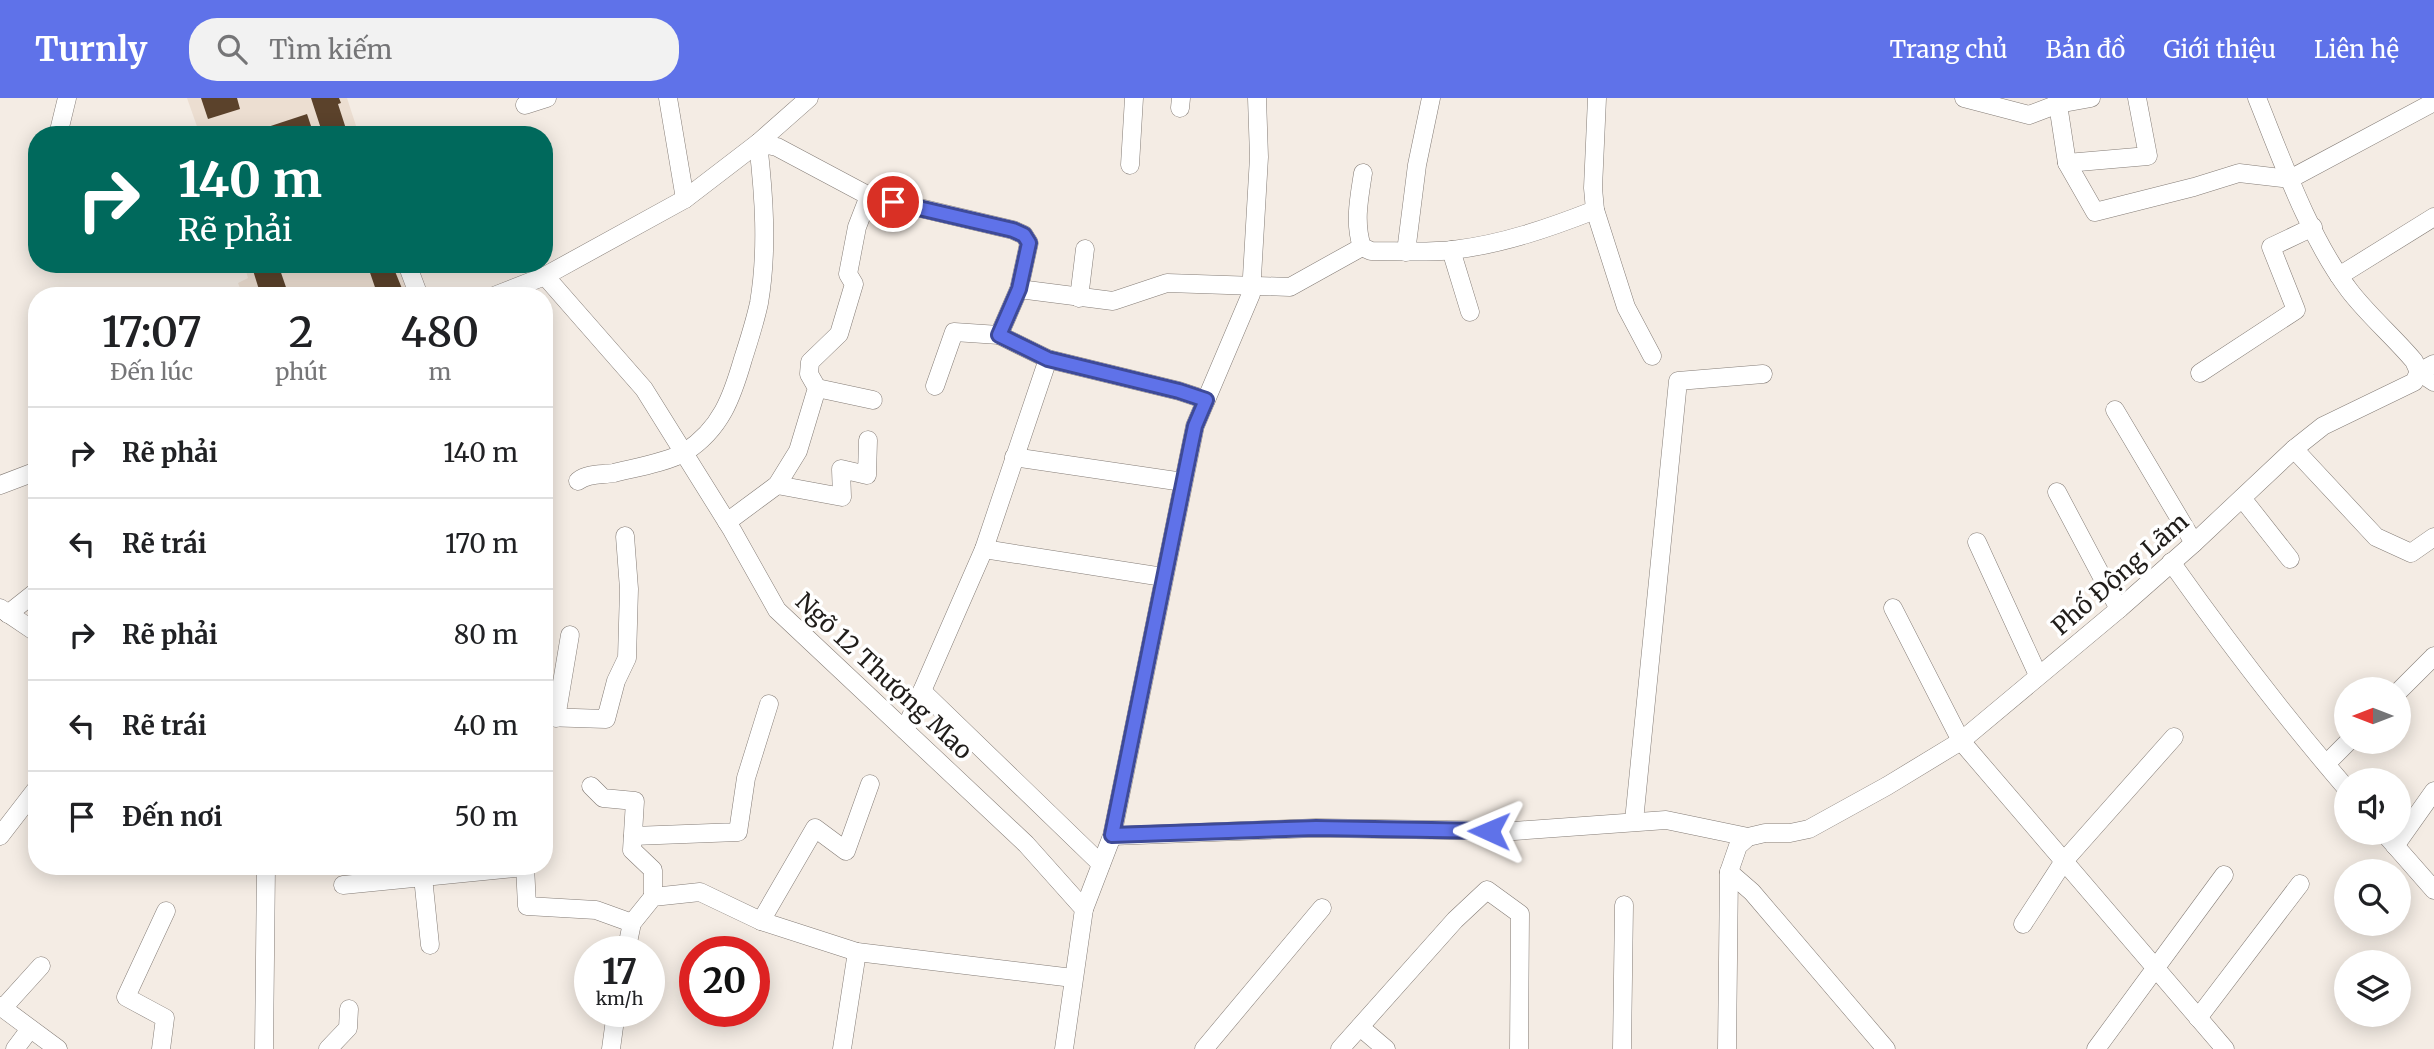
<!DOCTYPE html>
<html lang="vi">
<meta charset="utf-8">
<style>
body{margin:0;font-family:Merriweather,serif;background:#f2f2f2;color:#202124;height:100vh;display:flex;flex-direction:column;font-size:26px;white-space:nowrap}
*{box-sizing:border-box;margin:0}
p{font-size:23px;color:#757577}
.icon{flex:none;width:38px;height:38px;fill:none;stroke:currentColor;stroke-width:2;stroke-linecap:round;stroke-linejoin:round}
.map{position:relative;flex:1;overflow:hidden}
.details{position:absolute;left:28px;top:189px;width:525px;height:588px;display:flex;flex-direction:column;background:#fff;border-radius:28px;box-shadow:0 4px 18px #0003}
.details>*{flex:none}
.hud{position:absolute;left:28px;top:28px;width:525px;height:147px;border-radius:28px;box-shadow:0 4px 18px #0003;background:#00695c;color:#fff;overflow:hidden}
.needle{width:46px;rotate:270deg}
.controls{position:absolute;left:2334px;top:579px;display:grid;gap:14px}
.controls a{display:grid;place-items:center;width:77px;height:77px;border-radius:50%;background:#fff;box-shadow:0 4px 18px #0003;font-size:35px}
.speed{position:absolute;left:574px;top:838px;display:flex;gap:14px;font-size:35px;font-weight:700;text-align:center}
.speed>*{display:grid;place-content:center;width:91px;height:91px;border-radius:50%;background:#fff;box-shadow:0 4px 18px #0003;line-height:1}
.speed small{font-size:18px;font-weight:400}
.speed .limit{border:10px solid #d22;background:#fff;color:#111}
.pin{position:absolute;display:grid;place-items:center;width:60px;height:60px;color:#fff;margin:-30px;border:4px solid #fff;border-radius:50%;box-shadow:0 2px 7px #0007}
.me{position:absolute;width:77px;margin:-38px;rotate:271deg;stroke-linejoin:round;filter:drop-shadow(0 0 5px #0008)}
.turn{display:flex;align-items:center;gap:24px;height:147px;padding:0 35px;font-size:32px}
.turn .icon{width:91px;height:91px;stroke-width:2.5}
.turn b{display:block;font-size:49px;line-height:60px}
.eta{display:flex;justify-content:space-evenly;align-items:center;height:119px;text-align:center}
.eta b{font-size:42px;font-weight:600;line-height:49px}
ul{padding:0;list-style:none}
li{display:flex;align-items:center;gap:21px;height:91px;padding:0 35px;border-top:2px solid #e0e0e0}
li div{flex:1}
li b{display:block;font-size:26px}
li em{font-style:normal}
header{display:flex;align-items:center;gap:42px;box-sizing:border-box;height:98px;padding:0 35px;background:#5f72e9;color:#fff}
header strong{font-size:33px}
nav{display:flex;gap:38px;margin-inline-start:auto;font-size:24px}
.search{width:490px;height:63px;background:#f2f2f2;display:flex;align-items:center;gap:18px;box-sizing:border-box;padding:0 24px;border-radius:28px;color:#757577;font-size:26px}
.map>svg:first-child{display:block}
</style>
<header>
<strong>Turnly</strong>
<div class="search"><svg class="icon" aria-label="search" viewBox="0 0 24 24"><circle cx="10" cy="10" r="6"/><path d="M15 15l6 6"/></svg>Tìm kiếm</div>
<nav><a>Trang chủ</a><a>Bản đồ</a><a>Giới thiệu</a><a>Liên hệ</a></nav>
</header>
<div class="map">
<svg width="2434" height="951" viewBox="0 0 2434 951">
<rect width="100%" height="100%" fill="#f4ece4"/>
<g fill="#ecded1">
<path d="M187 0H347L359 37H200Z"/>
<path d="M244 166H402L413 198H243L238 185 248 180Z"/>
</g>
<g fill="#5b422b">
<path d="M201 0H237L240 11 208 21Z"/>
<path d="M311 0H339L341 5 338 6 348 37H323Z"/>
<path d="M307 16 314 37H247L246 36Z"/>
<path d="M251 166H278L289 198H261Z"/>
<path d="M367 166H392L405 198H378Z"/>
</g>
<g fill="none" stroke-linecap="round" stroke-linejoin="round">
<g stroke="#847c76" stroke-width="19">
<g id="minor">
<path d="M668 0 685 101"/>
<path d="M1597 0 1593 90 1595 112 1626 209 1652 258"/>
<path d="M1964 0 2029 17 2058 6 2091 0"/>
<path d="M2057 0 2067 65 2095 114 2194 89 2239 75 2290 81 2434 4"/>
<path d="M525 7 547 0"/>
<path d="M1180 10 1181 0"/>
<path d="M58 37 67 0"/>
<path d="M2067 65 2148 58 2137 0"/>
<path d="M1130 67 1134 0"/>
<path d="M1363 75C1359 101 1354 124 1362 149L1371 153C1398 153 1427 155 1453 152 1503 146 1549 130 1595 112"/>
<path d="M1451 152 1470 214"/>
<path d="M1406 154 1417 67 1431 0"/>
<path d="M407 166 419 198"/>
<path d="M545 178 644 291 732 432 777 512 1026 746 1084 811 1064 951"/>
<path d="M2339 178 2434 119"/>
<path d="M1019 191 1113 203 1167 185 1290 189 1362 149"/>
<path d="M494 198 545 178 685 101 758 45 809 0"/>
<path d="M1079 200 1085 151"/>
<path d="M999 237 1048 261 1179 293 1206 302"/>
<path d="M2434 266 2419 274 2434 284"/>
<path d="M2200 275 2296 212 2271 149 2313 129"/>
<path d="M817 290 873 302"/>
<path d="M2115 312 2194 445"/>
<path d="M2294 351 2376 439 2411 455 2434 439"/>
<path d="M1014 359 1183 384"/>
<path d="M578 383C588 375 602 377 614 375 634 370 668 364 685 354 721 331 732 299 743 261 749 242 755 224 759 205 768 152 764 97 758 45L777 49 869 98 1013 132 1024 137 1029 145 1019 191 999 237 954 234 935 288"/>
<path d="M0 387 37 373"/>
<path d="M777 387 842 399 841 371 867 377 868 342"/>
<path d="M2057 394 2119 511"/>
<path d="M2242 400 2290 461"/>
<path d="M727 424 777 387 798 353 817 290 809 276 810 264 839 236 854 186 848 176 857 129 869 98"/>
<path d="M1977 444 2038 577"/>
<path d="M984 451 1163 479"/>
<path d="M2171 464C2227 543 2284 618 2347 691"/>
<path d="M0 510 37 535"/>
<path d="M1893 510 1961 643 2225 951"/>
<path d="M8 516 37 493"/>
<path d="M922 593 1101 766"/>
<path d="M2399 593 2434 558"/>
<path d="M544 619 606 621 616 583 627 560 629 491 625 438"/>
<path d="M556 620 570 537"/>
<path d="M905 632 984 451 1048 261"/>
<path d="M2326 666 2348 644"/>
<path d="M591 688 603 700 635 703 632 752 653 772V799"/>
<path d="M1634 723 1678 283 1763 276"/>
<path d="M2384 735 2434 792"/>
<path d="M0 738 37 690"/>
<path d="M633 738 738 734 746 680 769 606"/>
<path d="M1112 738 1316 730 1514 733 1666 722 1748 739"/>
<path d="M2395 748 2434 693"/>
<path d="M525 768 527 808 596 812 632 825"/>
<path d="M1729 774 1752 794 1886 951"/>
<path d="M423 779 430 847"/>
<path d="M343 787 525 769"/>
<path d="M1084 811 1112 738 1195 328 1251 196 1259 59 1257 0"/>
<path d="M761 823 815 730 846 753 870 686"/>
<path d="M2023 826 2064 763 2174 639"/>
<path d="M626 854 632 825 653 799 700 794 761 823 857 854 1073 880"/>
<path d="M0 908 58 951"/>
<path d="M3 910 41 868"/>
<path d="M2198 920 2300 786"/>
<path d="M1360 929 1386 951"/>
<path d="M15 951 30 931"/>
<path d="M161 951 165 920 126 899 166 813"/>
<path d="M264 951 266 768"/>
<path d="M328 951 348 930 349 911"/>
<path d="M611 951 616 914"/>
<path d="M842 951 857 854"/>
<path d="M1204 951 1322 810"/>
<path d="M1340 951 1455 822 1487 792 1520 816 1519 951"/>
<path d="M1622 951 1624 807"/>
<path d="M1727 951 1729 774 1738 748 1748 739 1765 735H1790L1809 731 1887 688 1961 643 2119 511 2194 445 2294 351 2323 328 2414 284 2419 274 2414 263C2394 239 2368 217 2349 192 2309 139 2282 62 2257 0"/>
<path d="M2096 951 2224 777"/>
</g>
</g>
<use href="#minor" stroke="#fff" stroke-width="18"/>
</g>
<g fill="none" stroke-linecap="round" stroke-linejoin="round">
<g stroke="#3e4a97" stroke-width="18">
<path id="route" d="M893 104 1013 132 1024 137 1029 145 1019 191 999 237 1048 261 1179 293 1206 302 1195 328 1191 347 1112 737 1316 730 1489 733"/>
</g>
<use href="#route" stroke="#5f72e9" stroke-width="12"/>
</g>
<g text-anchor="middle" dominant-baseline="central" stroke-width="7" stroke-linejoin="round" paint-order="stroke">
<g font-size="24" fill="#201d1a" stroke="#fff">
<text transform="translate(2120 476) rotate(-41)">Phố Động Lãm</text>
<text transform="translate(884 578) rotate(43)">Ngõ 12 Thượng Mao</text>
</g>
</g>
</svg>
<div class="controls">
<a><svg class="needle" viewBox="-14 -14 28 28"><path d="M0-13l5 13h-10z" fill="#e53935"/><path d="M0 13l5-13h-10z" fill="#757577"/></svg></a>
<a><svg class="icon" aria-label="sound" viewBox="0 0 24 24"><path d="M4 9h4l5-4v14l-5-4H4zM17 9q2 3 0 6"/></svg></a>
<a><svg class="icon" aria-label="search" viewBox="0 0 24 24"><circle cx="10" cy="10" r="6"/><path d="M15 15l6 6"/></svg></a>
<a><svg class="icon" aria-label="layers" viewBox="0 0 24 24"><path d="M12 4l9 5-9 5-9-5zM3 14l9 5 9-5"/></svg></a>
</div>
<div class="speed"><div>17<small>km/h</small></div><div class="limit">20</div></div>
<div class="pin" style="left:893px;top:104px;background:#d93025"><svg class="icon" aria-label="arrive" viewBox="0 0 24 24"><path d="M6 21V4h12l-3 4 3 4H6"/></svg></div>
<svg class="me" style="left:1489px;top:733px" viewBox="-20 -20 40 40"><path d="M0-17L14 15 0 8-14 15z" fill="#5f72e9" stroke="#fff" stroke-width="4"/></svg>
<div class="hud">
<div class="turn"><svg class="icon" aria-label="right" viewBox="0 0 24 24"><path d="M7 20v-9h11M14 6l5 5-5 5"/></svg><div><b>140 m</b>Rẽ phải</div></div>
</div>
<section class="details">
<div class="eta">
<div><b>17:07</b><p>Đến lúc</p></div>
<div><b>2</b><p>phút</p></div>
<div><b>480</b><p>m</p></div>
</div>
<ul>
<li><svg class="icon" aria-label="right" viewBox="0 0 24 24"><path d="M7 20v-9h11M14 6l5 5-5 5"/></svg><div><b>Rẽ phải</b></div><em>140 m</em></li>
<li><svg class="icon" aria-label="left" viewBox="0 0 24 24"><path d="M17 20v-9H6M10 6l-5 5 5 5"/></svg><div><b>Rẽ trái</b></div><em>170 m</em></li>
<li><svg class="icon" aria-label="right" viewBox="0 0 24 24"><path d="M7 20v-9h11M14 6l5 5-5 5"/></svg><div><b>Rẽ phải</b></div><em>80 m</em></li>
<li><svg class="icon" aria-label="left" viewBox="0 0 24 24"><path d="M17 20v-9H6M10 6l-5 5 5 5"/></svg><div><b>Rẽ trái</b></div><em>40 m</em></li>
<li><svg class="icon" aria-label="arrive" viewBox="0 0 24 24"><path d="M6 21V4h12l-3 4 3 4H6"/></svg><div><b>Đến nơi</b></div><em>50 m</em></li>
</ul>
</section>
</div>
